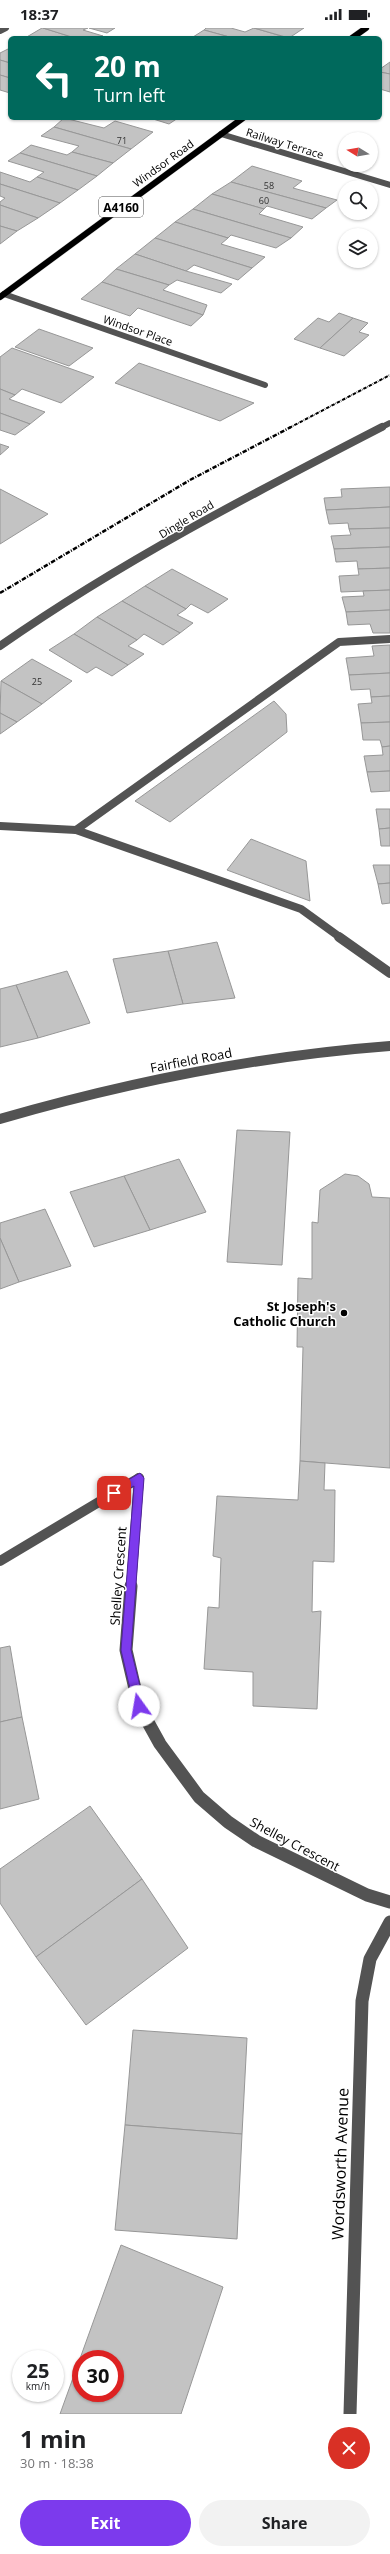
<!DOCTYPE html>
<meta charset="utf-8">
<style>
body{margin:0;font-family:"Open Sans",sans-serif;background:#f2f2f2;color:#202124;height:100vh;display:flex;flex-direction:column;font-size:15px;white-space:nowrap}
*{box-sizing:border-box;margin:0}
p{font-size:13px;color:#757577}
.icon{flex:none;width:22px;height:22px;fill:none;stroke:currentColor;stroke-width:2;stroke-linecap:round;stroke-linejoin:round}
.map{position:relative;height:2386px;overflow:hidden}
.sheet{display:flex;flex-direction:column;background:#fff;flex:1}
.sheet>*{flex:none}
.top-card{position:absolute;left:8px;top:8px;width:374px;height:84px;border-radius:6px;box-shadow:0 1px 3px #0004;background:#00695c;color:#fff;overflow:hidden}
.needle{width:26px;rotate:281deg}
.tools{position:absolute;left:338px;top:104px;display:grid;gap:8px}
.tools a{display:grid;place-items:center;width:40px;height:40px;border-radius:50%;background:#fff;box-shadow:0 1px 3px #0004;font-size:20px}
.speed{position:absolute;left:12px;top:2322px;display:flex;gap:8px;font-size:20px;font-weight:700;text-align:center}
.speed>*{display:grid;place-content:center;width:52px;height:52px;border-radius:50%;background:#fff;box-shadow:0 1px 3px #0004;line-height:1}
.speed small{font-size:10px;font-weight:400}
.speed .limit{border:6px solid #d22;background:#fff;color:#111}
.pin{position:absolute;display:grid;place-items:center;width:34px;height:34px;color:#fff;margin:-17px;border-radius:8px;box-shadow:0 2px 6px #0006}
.me{position:absolute;width:44px;margin:-22px;rotate:347deg;stroke-linejoin:round;filter:drop-shadow(0 0 3px #0008)}
.turn{display:flex;align-items:center;gap:14px;height:84px;padding:0 20px;font-size:18px}
.turn .icon{width:52px;height:52px;stroke-width:2.5}
.turn b{display:block;font-size:28px;line-height:34px}
.round{display:grid;place-items:center;flex:none;width:42px;height:42px;border-radius:21px;background:#f2f2f2}
.summary{display:flex;align-items:center;justify-content:space-between;height:68px;padding:0 20px}
h1{font-size:24px;font-weight:700;line-height:30px}
.button{display:flex;gap:8px;margin-top:auto;padding:8px 20px}
.button a{flex:1;height:46px;border-radius:24px;background:#7c3aed;color:#fff;font-size:16px;font-weight:700;line-height:46px;text-align:center}
.button a+a{background:#f2f2f2;color:#202124}
.status{display:flex;justify-content:space-between;align-items:center;height:28px;padding:0 20px;background:#fff;direction:ltr}
.status svg{height:11px;fill:currentColor}
.map>svg:first-child{display:block}
</style>
<div class="status"><b>18:37</b><svg viewBox="0 0 49 12"><path d="M0 12V9h3v3zM5 12V6h3v6zM10 12V3h3v9zM15 12V0h3v12zM26 1h20v11H26zM47 4h2v5h-2z"/></svg></div>
<div class="map">
<svg width="390" height="2386" viewBox="0 0 390 2386">
<rect width="100%" height="100%" fill="#fff"/>
<g fill="#c3c3c3" stroke="#979797" fill-rule="evenodd">
<path d="M42 0H43L72 9 25 10Z"/>
<path d="M43 0H88L83 2 103 8 75 10Z"/>
<path d="M89 0H115L107 5Z"/>
<path d="M206 0H231L245 4 254 0 288 10H233L204 2Z"/>
<path d="M254 0H304L289 10Z"/>
<path d="M204 2 233 10 193 9Z"/>
<path d="M10 20V35L0 32V25Z"/>
<path d="M0 32 10 35V50L0 47Z"/>
<path d="M390 34V46L380 44V41Z"/>
<path d="M380 44 390 46V64L380 61Z"/>
<path d="M0 47 10 50V65L0 62Z"/>
<path d="M64 90 104 100 115 93 153 104 131 121 54 99Z"/>
<path d="M150 90H178L169 96Z"/>
<path d="M54 99 131 121 113 135 72 124 79 118 41 108Z"/>
<path d="M31 117 67 127 72 124 113 135 97 148 20 125Z"/>
<path d="M20 125 97 148 78 162 37 149 44 144 8 133Z"/>
<path d="M252 138 302 153 293 160 337 172 326 180 231 154Z"/>
<path d="M0 144 30 154 37 149 78 162 60 175 0 156Z"/>
<path d="M231 154 326 180 312 191 267 178 264 181 212 166Z"/>
<path d="M0 156 60 175 38 190 0 177V174L5 170 0 168Z"/>
<path d="M212 166 264 181 259 186 303 199 291 210 193 181Z"/>
<path d="M0 177 38 190 17 203 0 198Z"/>
<path d="M193 181 291 210 276 220 231 207 228 210 175 194Z"/>
<path d="M175 194 228 210 221 216 265 229 252 240 155 210Z"/>
<path d="M0 198 17 203 0 216Z"/>
<path d="M155 210 252 240 238 252 194 237 186 243 135 226Z"/>
<path d="M135 226 186 243 232 256 221 265 177 252 169 257 116 241Z"/>
<path d="M116 241 169 257 163 262 207 277 203 287 102 254Z"/>
<path d="M102 254 203 287 191 298 138 280 130 288 81 271Z"/>
<path d="M339 285 353 290 320 320 294 311 318 290 329 294Z"/>
<path d="M353 290 368 295 359 304 369 307 344 328 320 320Z"/>
<path d="M39 301 93 320 69 338 15 319Z"/>
<path d="M12 320 94 349 61 375 22 361 15 367 0 361V329Z"/>
<path d="M139 335 254 375 220 393 115 355Z"/>
<path d="M0 361 15 367 9 371 45 384 30 396 0 385Z"/>
<path d="M0 385 30 396 15 407 0 402Z"/>
<path d="M0 416 9 419 0 427Z"/>
<path d="M390 459V479L326 482 324 470 342 469 341 461Z"/>
<path d="M0 461 48 486 0 516Z"/>
<path d="M390 479V500L349 501 348 495 329 496 326 482Z"/>
<path d="M390 500V519L334 521 331 508 351 507 349 501Z"/>
<path d="M390 519V540L358 541 357 533 336 534 334 521Z"/>
<path d="M390 540V562L341 564 339 548 359 547 358 541Z"/>
<path d="M172 541 228 571 208 585 191 576 186 581 145 558Z"/>
<path d="M145 558 186 581 177 587 193 595 180 605 122 573Z"/>
<path d="M390 562V582L346 584 342 569 364 568 363 563Z"/>
<path d="M122 573 180 605 163 617 144 606 137 612 97 589Z"/>
<path d="M390 582V605H373L370 596 348 597 346 584Z"/>
<path d="M97 589 137 612 128 618 144 626 128 637 74 606Z"/>
<path d="M74 606 128 637 112 648 96 639 87 645 49 622Z"/>
<path d="M390 617V645L349 647 346 630 374 628 372 618Z"/>
<path d="M32 631 72 653 42 676 1 653Z"/>
<path d="M390 645V668L371 669 370 661 351 662 349 647Z"/>
<path d="M1 653 42 676 17 694 0 685Z"/>
<path d="M390 668V694L361 695 358 676 372 675 371 669Z"/>
<path d="M274 673 286 686 287 704 170 794 135 773Z"/>
<path d="M0 685 17 694 0 706Z"/>
<path d="M390 694V718L382 719 380 712H363L361 695Z"/>
<path d="M390 718V743L367 744 364 728 383 727 382 719Z"/>
<path d="M390 743V763L371 764 367 744Z"/>
<path d="M376 781H390V800L379 801Z"/>
<path d="M390 800V818H381L379 801Z"/>
<path d="M251 811 306 833 310 873 227 842Z"/>
<path d="M373 837H390V855L378 856Z"/>
<path d="M390 855V875L382 876 378 856Z"/>
<path d="M217 914 235 970 183 976 168 923Z"/>
<path d="M168 923 183 976 127 985 113 931Z"/>
<path d="M67 943 90 995 38 1010 16 957Z"/>
<path d="M16 957 38 1010 0 1019V961Z"/>
<path d="M237 1102 290 1104 282 1237 227 1234Z"/>
<path d="M179 1131 206 1184 150 1202 124 1148Z"/>
<path d="M345 1146 358 1148 369 1156 372 1169 390 1170V1440L300 1433 303 1319H297L298 1250 312 1251V1194L318 1195 320 1162Z"/>
<path d="M124 1148 150 1202 94 1219 70 1164Z"/>
<path d="M45 1181 71 1238 19 1254 0 1210V1195Z"/>
<path d="M0 1210 19 1254 0 1261Z"/>
<path d="M300 1433 325 1435 324 1462H335L334 1534 313 1533 312 1584 321 1583 317 1681 253 1678V1644L204 1641 208 1579 219 1580 221 1530 213 1528 217 1468 298 1472Z"/>
<path d="M10 1618 22 1689 0 1694V1620Z"/>
<path d="M22 1689 39 1771 0 1781V1694Z"/>
<path d="M90 1778 142 1851 36 1929 0 1875V1841Z"/>
<path d="M142 1851 188 1920 86 1997 36 1929Z"/>
<path d="M133 2002 247 2010 242 2106 125 2097Z"/>
<path d="M125 2097 242 2106 237 2211 115 2202Z"/>
<path d="M121 2217 223 2259 181 2386H60ZM81 2331H115V2365H81Z"/>
</g>
<g fill="none" stroke-linecap="round" stroke-linejoin="round">
<g stroke="#dbdbdb" stroke-width="7">
<g id="major">
<path d="M352 10 366 0"/>
<path d="M0 269 243 90"/>
</g>
</g>
<g stroke="#535353" stroke-width="6">
<path d="M0 3 6 0"/>
<path d="M221 106 390 157"/>
<path d="M4 266 265 357"/>
<path d="M380 400 390 395"/>
</g>
<g stroke="#535353" stroke-width="8">
<path d="M0 618C120 534 252 466 382 399"/>
<path d="M0 798 76 802 339 614 390 611"/>
<path d="M76 802 301 881 341 910"/>
</g>
<g stroke="#535353" stroke-width="10">
<path d="M339 909 390 945"/>
<path d="M0 1091C128 1054 257 1028 390 1018"/>
<path d="M0 1533 139 1450"/>
<path d="M131 1559 139 1450"/>
</g>
<g stroke="#535353" stroke-width="13">
<path d="M131 1558 126 1622 139 1678 160 1716 199 1769 228 1794 256 1813 367 1867 390 1874"/>
<path d="M350 2386 362 1973 370 1931 390 1894"/>
</g>
<use href="#major" stroke="#000" stroke-width="6"/>
<path stroke="#000" stroke-width="2" stroke-dasharray="3.5 1 0.5 1" stroke-linecap="butt" d="M289 400 390 347"/>
<path stroke="#000" stroke-width="2.5" stroke-dasharray="4.5 1.5 1 1.5" stroke-linecap="butt" d="M0 565 190 452 291 399"/>
</g>
<path fill="#7c3aed" stroke="#51269a" d="M140 1445 144 1450 131 1622 145 1678 139 1683 134 1678 121 1622 134 1458 114 1469 109 1465 111 1462Z"/>
<circle fill="#000" stroke="#fff" stroke-width="1.5" cx="344" cy="1285" r="4"/>
<g text-anchor="middle" dominant-baseline="central" stroke-width="3" stroke-linejoin="round" paint-order="stroke">
<g font-size="9" fill="#313131">
<text x="122" y="112">71</text>
<text x="269" y="157">58</text>
<text x="264" y="172">60</text>
<text x="37" y="653">25</text>
</g>
<g font-size="11" fill="#000" stroke="#fff">
<text transform="translate(285 115) rotate(17)">Railway Terrace</text>
<text transform="translate(163 135) rotate(-36)">Windsor Road</text>
<text transform="translate(138 302) rotate(19)">Windsor Place</text>
<text transform="translate(186 491) rotate(-31)">Dingle Road</text>
</g>
<rect fill="#fff" stroke="#4c4c4c" stroke-width="1" x="99" y="169" width="44" height="20" rx="3"/>
<g font-size="12" font-weight="bold" fill="#000">
<text x="121" y="179">A4160</text>
</g>
<g font-size="13" fill="#000" stroke="#fff">
<text transform="translate(191 1032) rotate(-11)">Fairfield Road</text>
<text transform="translate(118 1548) rotate(-86)">Shelley Crescent</text>
<text transform="translate(295 1816) rotate(28)">Shelley Crescent</text>
</g>
<g font-size="13" font-weight="bold" fill="#000" stroke="#fff" text-anchor="end">
<text x="336" y="1278">St Joseph's<tspan x="336" dy="15">Catholic Church</tspan></text>
</g>
<g font-size="16" fill="#000" stroke="#fff">
<text transform="translate(340 2136) rotate(-88)">Wordsworth Avenue</text>
</g>
</g>
</svg>
<div class="tools">
<a><svg class="needle" viewBox="-14 -14 28 28"><path d="M0-13l5 13h-10z" fill="#e53935"/><path d="M0 13l5-13h-10z" fill="#757577"/></svg></a>
<a><svg class="icon" aria-label="search" viewBox="0 0 24 24"><circle cx="10" cy="10" r="6"/><path d="M15 15l6 6"/></svg></a>
<a><svg class="icon" aria-label="layers" viewBox="0 0 24 24"><path d="M12 4l9 5-9 5-9-5zM3 14l9 5 9-5"/></svg></a>
</div>
<div class="speed"><div>25<small>km/h</small></div><div class="limit">30</div></div>
<div class="pin" style="left:114px;top:1465px;background:#d93025"><svg class="icon" aria-label="arrive" viewBox="0 0 24 24"><path d="M6 21V4h12l-3 4 3 4H6"/></svg></div>
<svg class="me" style="left:139px;top:1678px" viewBox="-20 -20 40 40"><circle r="19" fill="#fff"/><path d="M0-13L10 11 0 6-10 11z" fill="#7c3aed"/></svg>
<div class="top-card">
<div class="turn"><svg class="icon" aria-label="left" viewBox="0 0 24 24"><path d="M17 20v-9H6M10 6l-5 5 5 5"/></svg><div><b>20 m</b>Turn left</div></div>
</div>
</div>
<section class="sheet">
<div class="summary"><div><h1>1 min</h1><p>30 m · 18:38</p></div><a class="round" style="background:#d93025;color:#fff"><svg class="icon" aria-label="close" viewBox="0 0 24 24"><path d="M6 6l12 12M18 6L6 18"/></svg></a></div>
<div class="button"><a>Exit</a><a>Share</a></div>
</section>
